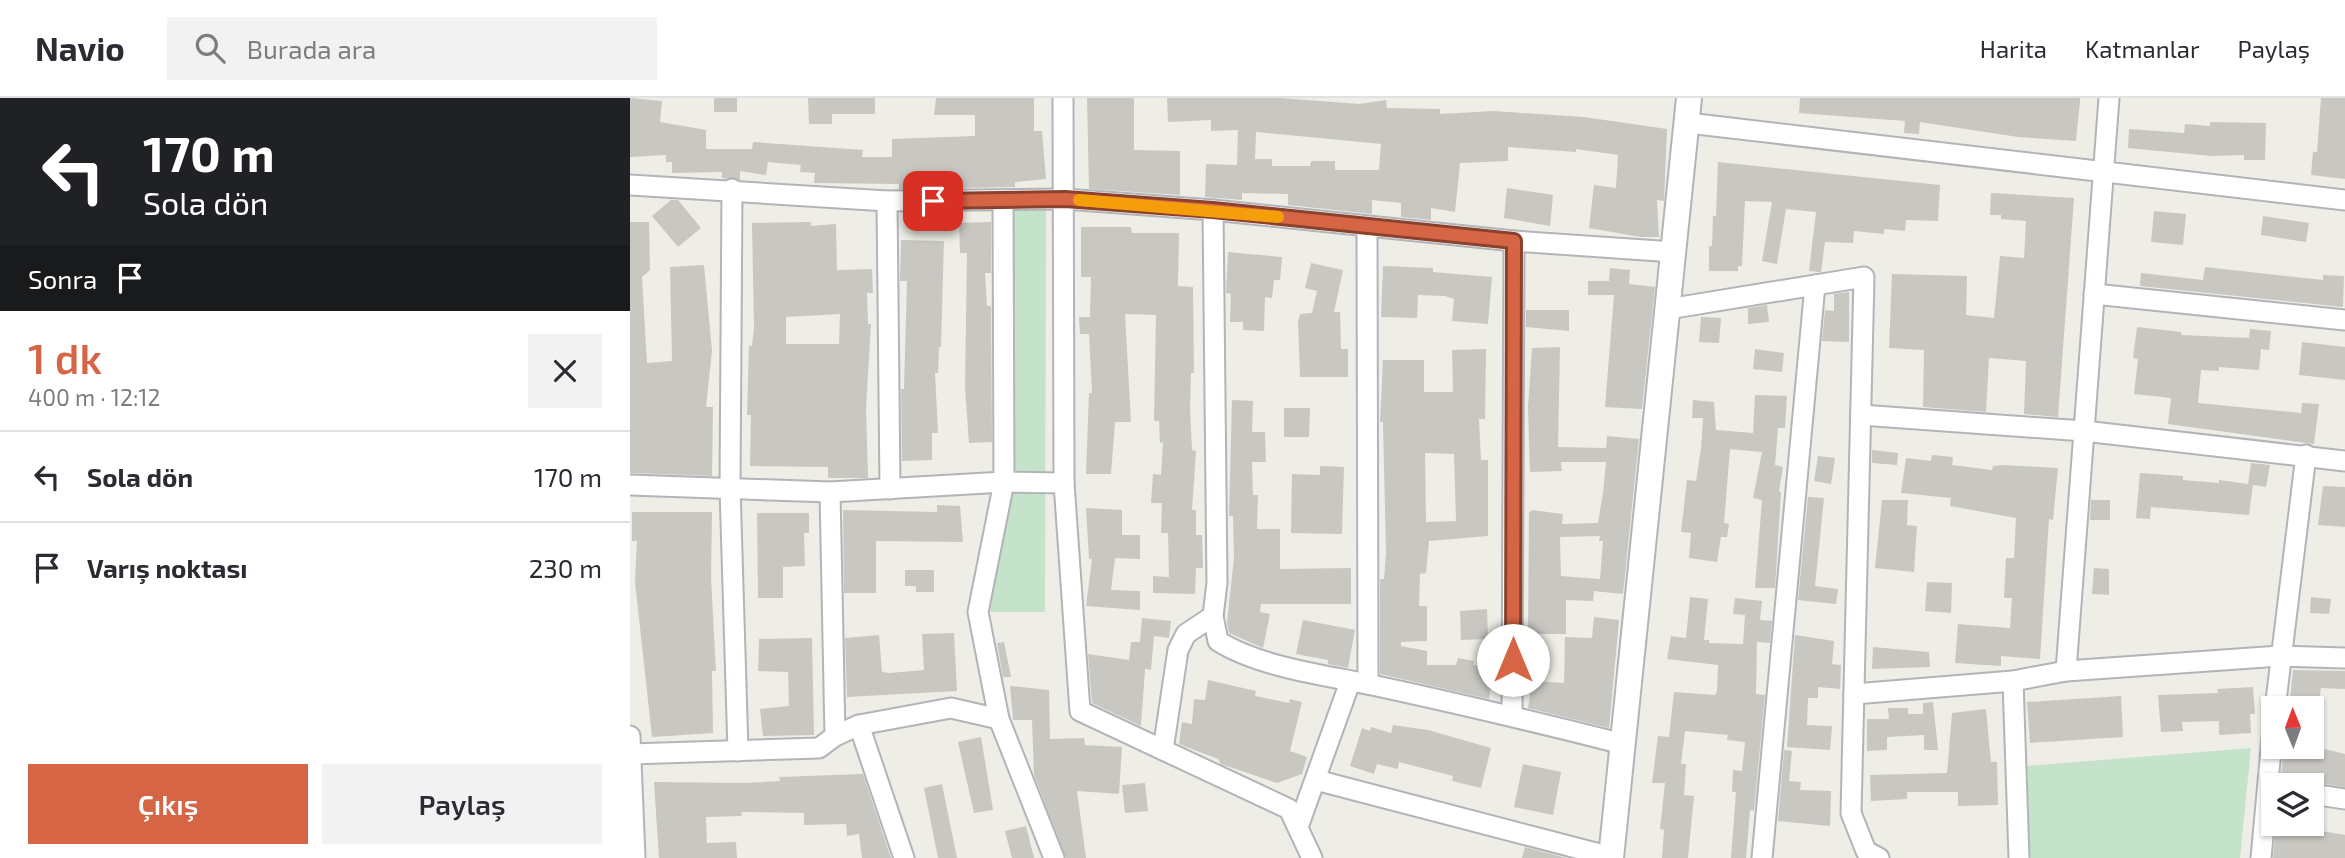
<!DOCTYPE html>
<html lang="tr">
<meta charset="utf-8">
<style>
body{margin:0;font-family:"Exo 2",sans-serif;background:#f2f2f3;color:#2b2b33;height:100vh;display:flex;flex-direction:column;font-size:26px;white-space:nowrap}
*{box-sizing:border-box;margin:0}
p{font-size:23px;color:#7c7c81}
.icon{flex:none;width:38px;height:38px;fill:none;stroke:currentColor;stroke-width:2;stroke-linecap:round;stroke-linejoin:round}
.map{position:relative;flex:1;overflow:hidden}
.drawer{display:flex;flex-direction:column;background:#fff;width:630px}
.drawer>*{flex:none}
.guide{background:#202124;color:#fff;overflow:hidden}
.needle{width:46px;rotate:359deg}
.buttons{position:absolute;left:1631px;top:598px;display:grid;gap:14px}
.buttons a{display:grid;place-items:center;width:63px;height:63px;border-radius:0px;background:#fff;box-shadow:0 2px 5px #0004;font-size:35px}
.pin{position:absolute;display:grid;place-items:center;width:60px;height:60px;color:#fff;margin:-30px;border-radius:14px;box-shadow:0 4px 10px #0006}
.me{position:absolute;width:77px;margin:-38px;rotate:0deg;stroke-linejoin:round;filter:drop-shadow(0 0 5px #0008)}
.turn{display:flex;align-items:center;gap:24px;height:147px;padding:0 28px;font-size:32px}
.turn .icon{width:91px;height:91px;stroke-width:2.5}
.turn b{display:block;font-size:49px;line-height:60px}
.then{display:flex;align-items:center;height:66px;padding:0 28px;background:#0003;gap:14px;font-size:26px}
.round{display:grid;place-items:center;flex:none;width:74px;height:74px;border-radius:0px;background:#f2f2f3}
.overview{display:flex;align-items:center;justify-content:space-between;height:119px;padding:0 28px}
h1{font-size:42px;font-weight:600;line-height:52px;color:#d56545}
.cta{display:flex;gap:14px;margin-top:auto;padding:14px 28px}
.cta a{flex:1;height:80px;border-radius:0px;background:#d56545;color:#fff;font-size:28px;font-weight:600;line-height:80px;text-align:center}
.cta a+a{background:#f2f2f3;color:#2b2b33}
ul{padding:0;list-style:none}
li{display:flex;align-items:center;gap:21px;height:91px;padding:0 28px;border-top:2px solid #e1e1e2}
li div{flex:1}
li b{display:block;font-size:26px}
li em{font-style:normal}
header{display:flex;align-items:center;gap:42px;box-sizing:border-box;height:98px;padding:0 35px;background:#fff;border-bottom:2px solid #e1e1e2}
header strong{font-size:33px}
nav{display:flex;gap:38px;margin-inline-start:auto;font-size:24px}
.search{width:490px;height:63px;background:#f2f2f3;display:flex;align-items:center;gap:18px;box-sizing:border-box;padding:0 24px;border-radius:0px;color:#7c7c81;font-size:26px}
main{display:flex;flex:1;min-height:0}
.map>svg:first-child{display:block}
</style>
<header>
<strong>Navio</strong>
<div class="search"><svg class="icon" aria-label="search" viewBox="0 0 24 24"><circle cx="10" cy="10" r="6"/><path d="M15 15l6 6"/></svg>Burada ara</div>
<nav><a>Harita</a><a>Katmanlar</a><a>Paylaş</a></nav>
</header>
<main>
<section class="drawer">
<div class="guide">
<div class="turn"><svg class="icon" aria-label="left" viewBox="0 0 24 24"><path d="M17 20v-9H6M10 6l-5 5 5 5"/></svg><div><b>170 m</b>Sola dön</div></div>
<div class="then">Sonra<svg class="icon" aria-label="arrive" viewBox="0 0 24 24"><path d="M6 21V4h12l-3 4 3 4H6"/></svg></div>
</div>
<div class="overview"><div><h1>1 dk</h1><p>400 m · 12:12</p></div><a class="round"><svg class="icon" aria-label="close" viewBox="0 0 24 24"><path d="M6 6l12 12M18 6L6 18"/></svg></a></div>
<ul>
<li><svg class="icon" aria-label="left" viewBox="0 0 24 24"><path d="M17 20v-9H6M10 6l-5 5 5 5"/></svg><div><b>Sola dön</b></div><em>170 m</em></li>
<li><svg class="icon" aria-label="arrive" viewBox="0 0 24 24"><path d="M6 21V4h12l-3 4 3 4H6"/></svg><div><b>Varış noktası</b></div><em>230 m</em></li>
</ul>
<div class="cta"><a>Çıkış</a><a>Paylaş</a></div>
</section>
<div class="map">
<svg width="1715" height="760" viewBox="0 0 1715 760">
<rect width="100%" height="100%" fill="#eeede6"/>
<g fill="#c5e2ca">
<path d="M416 109 415 514H356L380 392V110Z"/>
<path d="M1621 650 1610 760H1400L1397 668Z"/>
</g>
<g fill="#c9c7c2" fill-rule="evenodd">
<path d="M0 0 32 3 30 24 76 32V51H122L123 44 233 52 232 59H262V41L345 38V17H304L306 0H404V33H412L416 81 385 84V89L269 91V86L184 85 185 75 170 74 171 67 138 64 136 77 110 73V82L92 80V74L42 75V64H36V57L0 59Z"/>
<rect x="84" y="0" width="23" height="14"/>
<path d="M178 0H245V16H202V26H179Z"/>
<path d="M457 0H504V52L550 53V97L459 91Z"/>
<path d="M537 0H651L729 6 756 2 757 10 810 11V16L864 13 954 19 1037 31 1034 103 1027 102 1029 139H1011L959 130 964 87 986 90 988 57 946 51V54L878 49V63L830 65 825 114 801 110V122L771 119V105L742 102V116L658 107V96L612 95V102L575 99 576 66 607 67 608 32 581 33V22L538 24ZM626 34 751 46 749 72H705V63H681L680 68H642V61H625Z"/>
<path d="M1170 0H1450V3L1446 43 1388 39 1290 24 1289 36 1274 35 1275 23 1169 15Z"/>
<path d="M1691 0H1715V81L1681 77 1683 54H1687Z"/>
<path d="M1580 24 1636 25 1635 62H1614V57L1581 58 1498 50 1499 31 1554 35 1555 26 1580 28Z"/>
<path d="M1088 64 1310 87 1308 123 1276 122 1275 133 1254 131V136L1224 133 1223 145 1195 144 1191 174H1188L1179 173 1186 114 1156 111 1147 166 1132 163 1142 104 1115 103 1112 168H1108V173H1079V148H1082L1083 118H1086Z"/>
<path d="M877 90 923 97 920 128 874 120Z"/>
<path d="M1361 95 1444 100 1428 319 1394 316 1396 263 1359 260 1356 314 1293 309 1294 252 1259 250 1262 176 1337 178 1336 217 1364 220 1370 158 1394 160 1396 123 1371 121V117H1360Z"/>
<path d="M41 102H48L71 130 48 149 22 118Z"/>
<path d="M1524 113 1556 116 1553 147 1521 144Z"/>
<path d="M1633 118 1679 125 1676 144 1631 137Z"/>
<path d="M0 124H19L20 172 12 179 17 265 42 263 40 169 74 167 82 253 76 309H83L82 378 0 375Z"/>
<path d="M181 124V128L206 126 207 172 242 171 243 195H237L238 226H241L236 310 238 380H198V369L120 368 121 317H117L119 248H122L124 229 122 125ZM210 216 209 246H156V219Z"/>
<path d="M361 124V175H355L357 208H361L362 344 339 345 335 289 337 155H330L329 125Z"/>
<path d="M451 129H501L502 135H549L548 188 563 189 564 275H561L560 310 562 352 566 353 562 412H566V437H572L573 470H566L565 496 523 495V478L539 479 538 435H531L532 405H521L523 376 531 377 533 344 530 345 529 323H524L526 217 495 216 501 324H485L481 376H456L459 295H462L459 236H450L449 219H460L461 179H451Z"/>
<path d="M271 142 314 143 311 249H309L308 275H305L308 335H302V362L272 363 271 291H274L277 183H270Z"/>
<path d="M598 154 652 159 650 182H644L642 200 635 199 634 233 613 232V224H600L601 196 596 195Z"/>
<path d="M681 165 713 172 704 214H710L711 251H718V279H670L668 224 670 216 682 215 687 193 675 190Z"/>
<path d="M753 168 803 170V174L862 179 858 226 822 223 824 201 815 198 788 197 787 220 751 219Z"/>
<path d="M1575 169 1693 182V177L1714 178 1713 209 1510 188 1511 175 1573 182Z"/>
<path d="M980 170 1000 172 999 186 1025 189 1012 311 975 309 984 197H958V183H979Z"/>
<path d="M1219 194V244L1192 243 1195 212 1204 213V196Z"/>
<path d="M1137 207 1139 224 1118 226V210Z"/>
<path d="M896 212H939V233L896 229Z"/>
<path d="M1071 219 1091 220 1089 245 1069 244Z"/>
<path d="M1507 229 1551 234V237L1619 240 1620 231 1641 233 1639 252 1631 251 1629 272 1589 269V273L1571 272 1568 305 1671 315 1672 305 1689 306 1684 346 1538 326 1541 300 1504 296 1508 261 1503 260Z"/>
<path d="M1672 244 1715 249V282L1669 277Z"/>
<path d="M930 249 928 349 976 350 977 338 1009 341 993 496 964 493 963 503 936 502V536H898L899 415 902 412 933 416 932 426 968 425 973 395 976 364H931L932 373 900 374 898 309 902 250ZM970 438 969 443H973L970 481 931 478 930 439Z"/>
<path d="M856 251 855 321H849L851 362H858V438L799 443 796 475 790 476 789 508H797V543L771 544V548L797 553V567H826L828 560 844 563 843 567 863 570 859 601 750 576V481H754L756 455 753 324H750L753 262H794V294H823L822 252ZM795 355 824 356 826 423 796 424Z"/>
<path d="M1125 251 1154 255 1152 274 1123 271Z"/>
<path d="M1125 297 1157 298 1155 330H1148L1145 367 1153 369 1149 393 1151 394 1145 490H1125L1132 402 1123 400 1132 354 1100 351 1094 425 1099 426 1097 439H1091L1087 464 1059 460 1061 435 1051 434 1057 382 1066 383 1071 350 1073 320H1062L1063 302 1084 304 1086 332 1123 335Z"/>
<path d="M602 302 623 303 622 334H635L636 364H622L623 397H628L627 431H650V471L721 470V506H631L630 514 640 516 633 550 599 535 597 525 604 460 603 418H599Z"/>
<path d="M654 310H680L679 339H654Z"/>
<path d="M1242 352 1268 355 1267 367 1242 365Z"/>
<path d="M1302 357 1323 359 1322 367 1362 372 1363 368 1374 367 1428 370 1423 422 1419 421 1410 561 1371 558V568L1325 565 1328 526 1380 530 1382 500H1374L1376 460H1384L1386 420 1320 408 1321 400 1271 395 1276 360 1301 363Z"/>
<path d="M1188 358 1205 360 1201 386 1184 383Z"/>
<path d="M1621 365 1640 367 1636 389 1623 387 1619 417 1521 409 1520 421 1506 420 1510 375 1553 378V382L1589 385V382L1618 386Z"/>
<path d="M690 368 714 369 712 436 661 435 662 376 690 377Z"/>
<path d="M1693 388 1715 389V429L1688 427Z"/>
<path d="M1178 399 1194 400 1185 488 1208 491 1206 506 1168 502Z"/>
<path d="M1252 402H1278L1277 427 1287 428 1284 474 1245 470Z"/>
<path d="M1461 402H1480V422H1460Z"/>
<path d="M307 407 330 408 333 444 246 443V495H214L213 412 307 414Z"/>
<path d="M456 410 492 412V437H510V461L485 460 481 492 510 493V512L456 508 462 461H459Z"/>
<path d="M2 414H82L81 481 86 573H82L83 635 22 639 5 484 7 443H2Z"/>
<path d="M127 415H179V435H174L175 468 153 469V500H128Z"/>
<path d="M1464 470 1479 471V497L1462 496Z"/>
<path d="M275 472H304V494H286V488H275Z"/>
<path d="M1297 484 1322 485 1321 515 1295 513Z"/>
<path d="M1060 499 1078 501 1074 542H1079V545L1113 546 1115 517 1103 516 1105 500 1132 503 1130 522 1142 523 1140 545 1127 544 1126 596 1135 597 1124 713 1120 712 1116 760H1101L1106 694H1102L1103 672 1112 673 1115 644 1097 642 1098 637 1055 633 1051 666H1056L1054 697 1064 698 1058 760H1032L1034 732 1030 731 1035 685H1022L1028 638 1039 639 1044 594 1085 597 1087 593 1088 567 1037 561 1041 538 1056 540Z"/>
<path d="M1681 499 1701 501 1699 516 1680 515Z"/>
<path d="M857 511 858 541 831 542 830 513Z"/>
<path d="M964 519 989 522 979 630 898 610 902 583 934 585 935 539 962 540Z"/>
<path d="M512 520 541 523 539 540 524 538 521 572 515 571 511 628 462 605 458 556 499 562 501 544H510Z"/>
<path d="M673 522 725 532 718 570 698 566V562L666 556Z"/>
<path d="M324 535 327 593 217 599 215 540 249 537 252 574 259 575 294 572 292 536Z"/>
<path d="M1165 537 1204 543 1202 566 1211 567 1210 591 1188 589V600H1178L1177 627 1202 628 1200 652 1157 649Z"/>
<path d="M182 540 184 637 133 638 130 611 159 608 158 574 128 573 129 541Z"/>
<path d="M374 544 381 579H373L367 545Z"/>
<path d="M1243 549 1299 554 1300 569 1242 571Z"/>
<path d="M1663 572 1715 573V591L1691 590 1688 611H1659Z"/>
<path d="M578 582 626 593 625 598 659 605 660 601 672 604 660 653 677 659 672 676 647 685 591 666 588 661 549 646 552 624 562 626 564 601 575 602Z"/>
<path d="M380 588 419 592 420 641 454 640 455 647 492 649 489 696 447 693 456 760H436L404 677 402 622H383Z"/>
<path d="M1623 589 1625 616H1620L1621 635 1589 637V623L1552 624 1553 633 1531 634 1528 597 1588 595 1587 591Z"/>
<path d="M1491 598 1493 639 1400 645 1397 604Z"/>
<path d="M1303 604 1308 652H1294V637L1257 639V652L1237 653V621H1259L1258 610H1278V616H1293V605Z"/>
<path d="M1356 611 1361 664H1367L1368 707 1328 708V694H1277V701L1241 703 1240 677 1317 675 1322 615Z"/>
<path d="M763 627 798 632 861 650 851 690 822 683 823 678 769 664 768 671 747 666 744 676 720 668 732 630 740 633 741 629 761 635Z"/>
<path d="M351 639 363 712 344 715 328 644Z"/>
<path d="M1654 649H1686L1715 656V689L1684 684 1673 688H1650Z"/>
<path d="M1154 652 1162 653 1159 683 1171 684 1170 692 1201 693 1200 728 1148 723Z"/>
<path d="M893 666 931 674 923 717 884 709Z"/>
<path d="M233 676 261 760H232L229 736 217 738 216 726 174 727V715L111 714 112 718 76 719 77 745 106 744 107 760H29L24 684 115 685 150 683 149 679Z"/>
<path d="M515 685 518 713 495 715 492 687Z"/>
<path d="M312 686 327 760H308L294 690Z"/>
<path d="M1646 726H1687L1686 732 1715 737V760H1643Z"/>
<path d="M396 728 404 760H382L375 733Z"/>
<path d="M895 749 936 760H892Z"/>
</g>
<g fill="none" stroke-linecap="round" stroke-linejoin="round">
<g stroke="#b3b4b9" stroke-width="23">
<g id="minor">
<path d="M433 0 434 385 450 613 659 711 682 760"/>
<path d="M1058 25 1715 102"/>
<path d="M0 87 257 103 435 101 583 112 884 143 1044 154"/>
<path d="M102 91 100 390 108 653"/>
<path d="M257 103 260 391"/>
<path d="M373 103 374 384 348 514 369 621 424 760"/>
<path d="M583 112 587 485 583 518 588 543C629 569 694 577 742 587 826 605 910 625 993 646"/>
<path d="M737 129 738 586"/>
<path d="M1464 196 1715 222"/>
<path d="M1038 211 1234 179 1221 715 1236 753 1249 760"/>
<path d="M1231 317 1454 333 1715 363"/>
<path d="M0 387 200 394 374 384 434 385"/>
<path d="M200 394 205 638"/>
<path d="M1436 573 1479 0"/>
<path d="M1383 583 1389 760"/>
<path d="M1224 596 1383 583 1436 573 1650 558 1715 560"/>
<path d="M1645 611 1676 357"/>
<path d="M882 618 884 143"/>
<path d="M229 627 274 760"/>
<path d="M0 638 5 760"/>
<path d="M533 652 548 552 556 536 583 518"/>
<path d="M0 656 189 650 205 638 229 627 321 610 369 621"/>
<path d="M686 682 981 759"/>
<path d="M1682 696 1715 701"/>
<path d="M668 729 720 584"/>
<path d="M1132 760 1185 187"/>
<path d="M1631 760 1643 630"/>
</g>
</g>
<g stroke="#b3b4b9" stroke-width="28">
<path id="tertiary" d="M981 760 1059 0"/>
</g>
<use href="#minor" stroke="#fff" stroke-width="19"/>
<use href="#tertiary" stroke="#fff" stroke-width="24"/>
</g>
<g fill="none" stroke-linecap="round" stroke-linejoin="round">
<g stroke="#8a422d" stroke-width="18">
<path id="route" d="M303 103 435 101 583 112 884 143 883 562"/>
</g>
<use href="#route" stroke="#d56545" stroke-width="12"/>
<path stroke="#f59e0b" stroke-width="12" d="M449 102 648 119"/>
</g>
</svg>
<div class="buttons">
<a><svg class="needle" viewBox="-14 -14 28 28"><path d="M0-13l5 13h-10z" fill="#e53935"/><path d="M0 13l5-13h-10z" fill="#7c7c81"/></svg></a>
<a><svg class="icon" aria-label="layers" viewBox="0 0 24 24"><path d="M12 4l9 5-9 5-9-5zM3 14l9 5 9-5"/></svg></a>
</div>
<div class="pin" style="left:303px;top:103px;background:#d93025"><svg class="icon" aria-label="arrive" viewBox="0 0 24 24"><path d="M6 21V4h12l-3 4 3 4H6"/></svg></div>
<svg class="me" style="left:883px;top:562px" viewBox="-20 -20 40 40"><circle r="19" fill="#fff"/><path d="M0-13L10 11 0 6-10 11z" fill="#d56545"/></svg>
</div>
</main>
